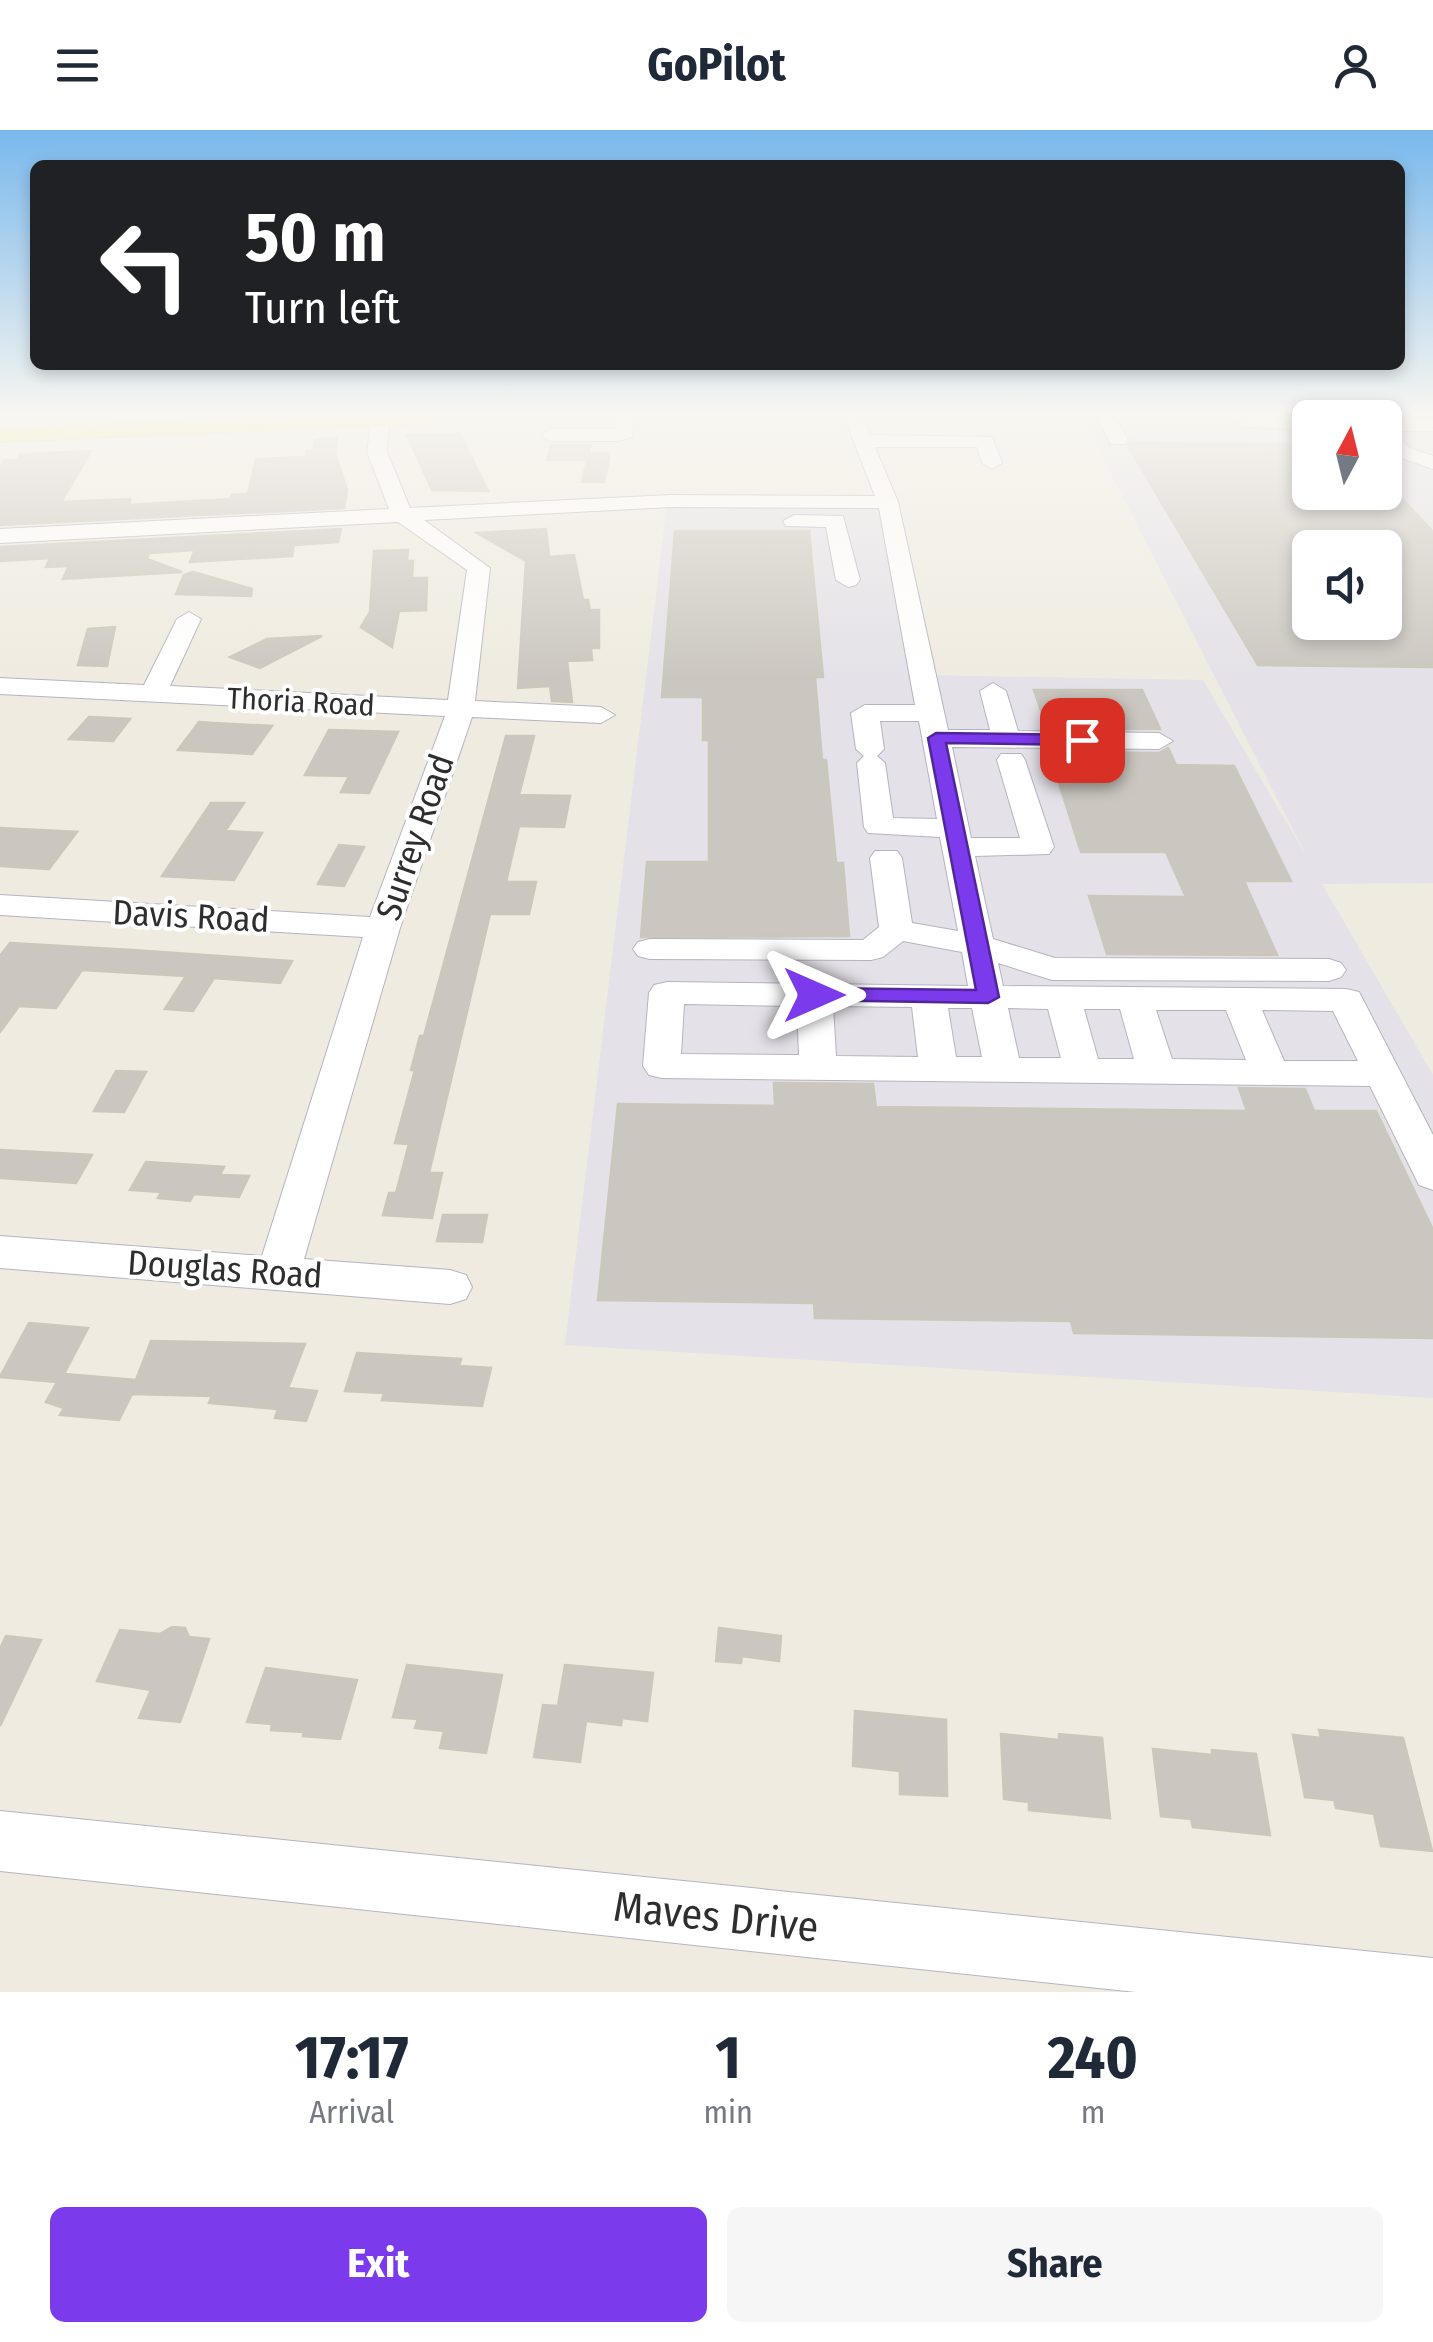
<!DOCTYPE html>
<style>
body{margin:0;font-family:"Fira Sans Condensed",sans-serif;background:#f6f6f7;color:#1f2937;height:100vh;display:flex;flex-direction:column;font-size:38px;white-space:nowrap}
*{box-sizing:border-box;margin:0}
p{font-size:32px;color:#747a83}
.icon{flex:none;width:55px;height:55px;fill:none;stroke:currentColor;stroke-width:2;stroke-linecap:round;stroke-linejoin:round}
.map{position:relative;height:1862px;overflow:hidden}
.sheet{display:flex;flex-direction:column;background:#fff;flex:1}
.sheet>*{flex:none}
.guide{position:absolute;left:30px;top:30px;width:1375px;height:210px;border-radius:15px;box-shadow:0 5px 15px #0003;background:#202124;color:#fff;overflow:hidden}
.needle{width:65px;rotate:7deg}
.tools{position:absolute;left:1292px;top:270px;display:grid;gap:20px}
.tools a{display:grid;place-items:center;width:110px;height:110px;border-radius:15px;background:#fff;box-shadow:0 5px 15px #0003;font-size:50px}
.pin{position:absolute;display:grid;place-items:center;width:85px;height:85px;color:#fff;margin:-42px;border-radius:20px;box-shadow:0 5px 15px #0006}
.me{position:absolute;width:110px;margin:-55px;rotate:90deg;stroke-linejoin:round;filter:drop-shadow(0 0 8px #0008)}
.turn{display:flex;align-items:center;gap:35px;height:210px;padding:0 50px;font-size:45px}
.turn .icon{width:130px;height:130px;stroke-width:2.5}
.turn b{display:block;font-size:70px;line-height:85px}
.eta{display:flex;justify-content:space-evenly;align-items:center;height:170px;text-align:center}
.eta b{font-size:60px;font-weight:700;line-height:70px}
.button{display:flex;gap:20px;margin-top:auto;padding:20px 50px}
.button a{flex:1;height:115px;border-radius:15px;background:#7c3aed;color:#fff;font-size:40px;font-weight:700;line-height:115px;text-align:center}
.button a+a{background:#f6f6f7;color:#1f2937}
header{display:flex;justify-content:space-between;align-items:center;height:130px;padding:0 50px;background:#fff;font-size:45px;font-weight:700}
.map>svg:first-child{display:block}
</style>
<header><svg class="icon" aria-label="menu" viewBox="0 0 24 24"><path d="M4 6h16M4 12h16M4 18h16"/></svg>GoPilot<svg class="icon" aria-label="person" viewBox="0 0 24 24"><circle cx="12" cy="8" r="4"/><path d="M4 21q1-7 8-7t8 7"/></svg></header>
<div class="map">
<svg width="1433" height="1862" viewBox="0 0 1433 1862">
<rect width="100%" height="100%" fill="#efebe0"/>
<path fill="#e4e1e8" fill-rule="evenodd" d="M1082 287H1433V753L1322 754 1433 945V1268L565 1215 667 374 883 375 909 545 1203 550 1308 729ZM1310 288H1385V362H1310ZM1310 418H1385V492H1310Z"/>
<g fill="#cbc7c0" stroke="#cbc7ba" stroke-width="2.5" fill-rule="evenodd">
<path d="M460 304 488 361 432 360 407 305Z"/>
<path d="M337 308 335 323 347 360 344 378 0 395V337L4 330H17L21 324 91 321 61 372 130 369 129 375 230 369 232 365 248 364 256 329 306 327 307 321 314 320 315 310Z"/>
<path d="M1131 313 1310 314V362H1396L1433 402V537L1258 535 1128 316ZM1310 418H1385V492H1310Z"/>
<path d="M551 315H591L587 330H547Z"/>
<path d="M589 323H610L604 352H582Z"/>
<path d="M341 399 338 412 294 415 292 426 190 432 195 420 149 423 147 429 182 442 63 449 69 436 46 437 50 428 0 431V417Z"/>
<path d="M546 399 549 427 574 425 583 470H588L590 480H599V518H591L592 530 567 531 572 572 552 571 550 556 518 558 526 431 477 403Z"/>
<path d="M675 401H809L823 547H815L822 630H826L836 733H843L849 806 641 807 647 732H709V610H703V567H662Z"/>
<path d="M408 420 407 431H413L412 448H427L426 480 399 481 392 517 361 497 370 482 374 421Z"/>
<path d="M193 442 252 459 251 466 176 464 184 445Z"/>
<path d="M115 497 107 536 78 535 88 499Z"/>
<path d="M322 506 260 538 230 527 267 509Z"/>
<path d="M1034 560H1142L1160 599 1047 598Z"/>
<path d="M89 587 130 589 113 611 69 609Z"/>
<path d="M199 592 213 593 272 596 252 624 178 620Z"/>
<path d="M329 600 398 602 369 663 341 662 349 646 305 645Z"/>
<path d="M506 606H534L519 665 570 666 564 697 519 696 506 752H536L529 784H490L429 1043H442L432 1088 383 1085 389 1063H396L409 1014 395 1013 415 940H411L420 906H424Z"/>
<path d="M1168 618 1176 635 1234 636 1291 751H1244L1277 825 1107 824 1089 766 1186 767 1166 722H1081L1053 634H1059L1055 622 1159 623Z"/>
<path d="M211 673H244L225 701 262 703 234 750 162 746Z"/>
<path d="M0 698 77 702 49 739 32 738 0 736Z"/>
<path d="M339 715 364 717 344 756 318 754Z"/>
<path d="M10 813 132 820 292 831 280 853 214 848 193 881 165 879 186 846 82 840 56 878 19 876 0 902V826Z"/>
<path d="M116 941 146 942 124 982 94 981Z"/>
<path d="M774 953 873 954 876 977 1247 981 1239 958 1305 959 1314 981H1376L1433 1100V1208L1074 1203 1071 1191 815 1188 814 1173 598 1170 618 974 775 976Z"/>
<path d="M0 1020 92 1025 76 1053 0 1048Z"/>
<path d="M146 1032 224 1037 220 1045 249 1046 239 1067 194 1064 190 1071 158 1068 161 1062 130 1060Z"/>
<path d="M443 1085H487L482 1112 437 1111Z"/>
<path d="M29 1193 88 1198 64 1244 136 1250 151 1211 305 1214 288 1258 317 1261 306 1291 275 1288 278 1279 209 1273 212 1266 132 1264 119 1290 60 1285 64 1278 46 1272 57 1252 0 1247Z"/>
<path d="M357 1223 461 1229 459 1236 491 1238 482 1276 382 1270 384 1263 345 1261Z"/>
<path d="M172 1497 185 1498 189 1507 209 1509 193 1556 180 1592 139 1588 151 1560 97 1551 120 1500 160 1504Z"/>
<path d="M719 1498 781 1506 779 1531 742 1526 741 1533 716 1531Z"/>
<path d="M6 1506 41 1510 0 1596V1519Z"/>
<path d="M407 1535 502 1545 486 1623 440 1618 444 1601 415 1598 418 1589 393 1587Z"/>
<path d="M565 1535 653 1543 647 1591 622 1588 621 1595 586 1591 580 1632 534 1627 543 1575 558 1576Z"/>
<path d="M266 1538 357 1550 340 1609 303 1606 304 1602 271 1600 272 1594 247 1592Z"/>
<path d="M855 1581 946 1590 947 1666 900 1664V1641L853 1636Z"/>
<path d="M1319 1600 1403 1608 1432 1721 1381 1716 1374 1684 1336 1678 1334 1670 1305 1667 1293 1605 1321 1608Z"/>
<path d="M1001 1604 1059 1610V1604L1102 1608 1110 1688 1029 1680V1672L1004 1669Z"/>
<path d="M1153 1619 1212 1625V1620L1256 1624 1270 1705 1193 1697 1191 1689 1161 1686Z"/>
</g>
<g fill="none" stroke-linecap="round" stroke-linejoin="round">
<g stroke="#b4b4c1" stroke-width="2">
<g id="minor">
<path d="M372 287 389 289 387 322 410 378 671 365 875 366 844 287H862L870 305 992 307 1002 333 992 339 982 333 977 317H875L898 372 948 600H990L980 561 993 553 1006 561 1018 601 1159 603 1173 611 1159 619 952 617 971 708H1020L997 630 1001 624H1021L1025 630 1054 717 1049 724 975 726 993 809 1055 828 1329 829 1341 833 1346 840 1341 847 1329 851 1052 850 998 833 1003 856 1346 859 1359 862 1433 1005V1060L1419 1055 1370 956 662 948 649 945 643 936 649 863 654 855 667 852 968 856 962 822 903 811 883 827 871 830 650 829 638 826 633 819 638 812 650 809 863 810 879 797 870 728 875 721H897L902 728 912 793 958 801 940 707 868 703 864 697 857 633 864 626 856 619 851 583 865 575H915L879 378 671 377 424 390 490 438 475 571 601 577 615 585 601 593 472 587 400 798 304 1129 450 1140 466 1145 472 1157 466 1169 450 1174 0 1138V1106L262 1126 363 807 0 785V765L370 787 445 586 0 564V548L144 555 177 489 189 482 201 489 170 556 448 570 467 440 398 392 0 413V399L389 379 367 322ZM880 591H919L937 689 893 688 885 633 877 626 884 619ZM684 874 797 876 799 925 681 924ZM833 876 912 877 918 927 836 926ZM948 878H972L982 927H956ZM1008 878 1048 879 1061 928H1019ZM1084 879H1120L1134 929H1098ZM1156 880H1226L1246 930 1172 929ZM1262 880 1333 881 1358 931H1284Z"/>
<path d="M616 287H634L632 307 618 311H550L541 305 550 299H616Z"/>
<path d="M1097 287H1115L1128 310 1125 314H1111Z"/>
<path d="M1249 287H1310V299L1242 297 1240 293Z"/>
<path d="M1385 289H1433V301H1390L1410 318 1433 326V339L1396 326 1385 315Z"/>
<path d="M794 385 843 386 860 450 856 455 848 457 836 450 826 397 786 396 783 391Z"/>
<path d="M0 1681 1433 1828V1862H1136L0 1741Z"/>
</g>
</g>
<g stroke="#cdcdcd" stroke-width="2">
<path id="major" d="M265 287H439L427 294 0 312V298Z"/>
</g>
<use href="#minor" fill="#fff" fill-rule="evenodd"/>
<use href="#major" fill="#f3e561" fill-rule="evenodd"/>
</g>
<linearGradient id="sky" x2="0" y2="1"><stop stop-color="#79b8ec"/><stop offset="0.52" stop-color="#f8f6f1"/><stop offset="1" stop-color="#f8f6f1" stop-opacity="0"/></linearGradient>
<rect width="1433" height="547" fill="url(#sky)"/>
<path fill="#7c3aed" stroke="#51269a" stroke-width="2.5" d="M936 603 1082 605 1091 610 1082 615 946 613 999 867 988 873 806 870 803 865 814 858 976 860 928 608Z"/>
<g text-anchor="middle" dominant-baseline="central" stroke-width="8" stroke-linejoin="round" paint-order="stroke">
<g font-size="30" fill="#2e2e2e" stroke="#fff">
<text transform="translate(301 572) rotate(3)">Thoria Road</text>
</g>
<g font-size="35" fill="#2e2e2e" stroke="#fff">
<text transform="translate(415 707) rotate(-71)">Surrey Road</text>
<text transform="translate(191 786) rotate(3)">Davis Road</text>
<text transform="translate(225 1139) rotate(4)">Douglas Road</text>
</g>
<g font-size="42" fill="#2e2e2e" stroke="#fff">
<text transform="translate(716 1787) rotate(6)">Maves Drive</text>
</g>
</g>
</svg>
<div class="tools">
<a><svg class="needle" viewBox="-14 -14 28 28"><path d="M0-13l5 13h-10z" fill="#e53935"/><path d="M0 13l5-13h-10z" fill="#747a83"/></svg></a>
<a><svg class="icon" aria-label="sound" viewBox="0 0 24 24"><path d="M4 9h4l5-4v14l-5-4H4zM17 9q2 3 0 6"/></svg></a>
</div>
<div class="pin" style="left:1082px;top:610px;background:#d93025"><svg class="icon" aria-label="arrive" viewBox="0 0 24 24"><path d="M6 21V4h12l-3 4 3 4H6"/></svg></div>
<svg class="me" style="left:814px;top:865px" viewBox="-20 -20 40 40"><path d="M0-17L14 15 0 8-14 15z" fill="#7c3aed" stroke="#fff" stroke-width="4"/></svg>
<div class="guide">
<div class="turn"><svg class="icon" aria-label="left" viewBox="0 0 24 24"><path d="M17 20v-9H6M10 6l-5 5 5 5"/></svg><div><b>50 m</b>Turn left</div></div>
</div>
</div>
<section class="sheet">
<div class="eta">
<div><b>17:17</b><p>Arrival</p></div>
<div><b>1</b><p>min</p></div>
<div><b>240</b><p>m</p></div>
</div>
<div class="button"><a>Exit</a><a>Share</a></div>
</section>
